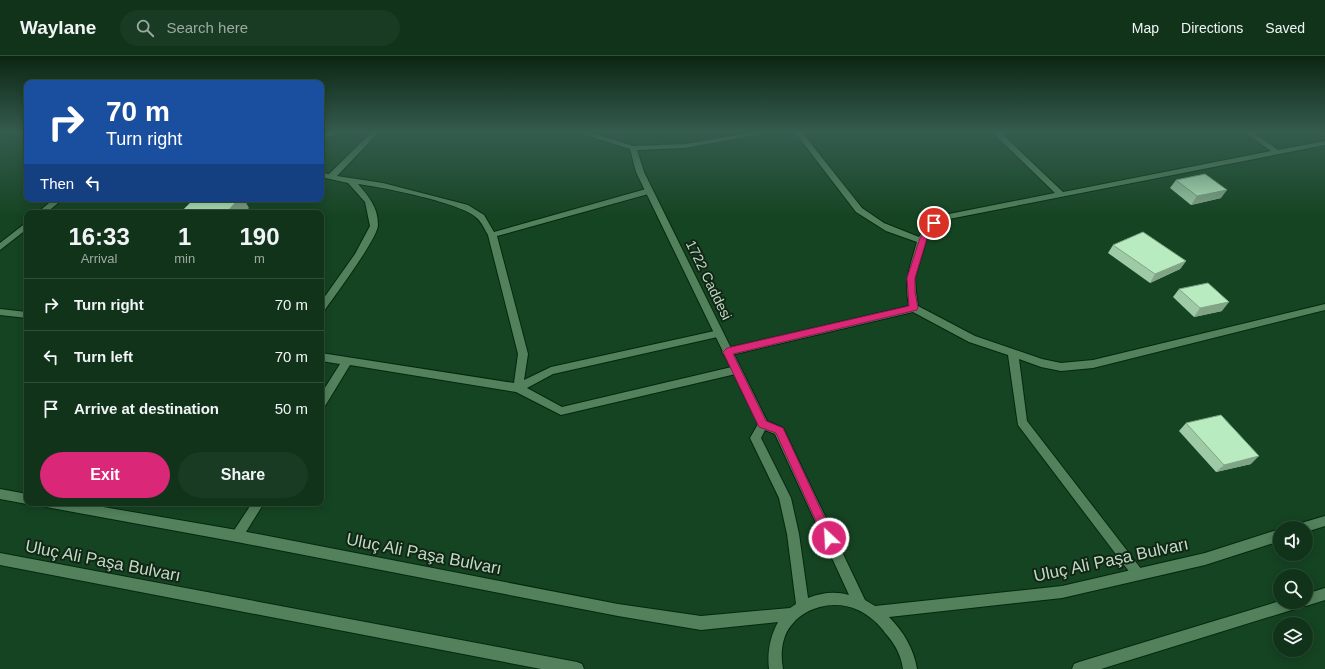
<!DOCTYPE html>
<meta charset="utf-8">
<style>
body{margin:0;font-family:Arial,sans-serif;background:#193b23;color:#f1f3f6;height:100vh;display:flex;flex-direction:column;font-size:15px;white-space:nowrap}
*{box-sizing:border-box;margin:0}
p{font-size:13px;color:#9caaa2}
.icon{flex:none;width:22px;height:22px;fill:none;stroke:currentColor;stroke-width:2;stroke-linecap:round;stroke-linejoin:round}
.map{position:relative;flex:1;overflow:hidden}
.side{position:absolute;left:24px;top:154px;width:300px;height:296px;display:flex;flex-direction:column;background:#10331a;border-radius:8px;box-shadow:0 2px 10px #0003,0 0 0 1px #304e39}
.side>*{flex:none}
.hud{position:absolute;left:24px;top:24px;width:300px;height:122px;border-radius:8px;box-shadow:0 2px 10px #0003,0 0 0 1px #304e39;background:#1a4fa0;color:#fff;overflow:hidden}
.buttons{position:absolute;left:1273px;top:465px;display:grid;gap:8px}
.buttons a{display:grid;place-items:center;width:40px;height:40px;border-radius:50%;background:#10331a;box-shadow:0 2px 10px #0003,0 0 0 1px #304e39;font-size:20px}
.pin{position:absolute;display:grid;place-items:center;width:34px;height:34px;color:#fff;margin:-17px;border:2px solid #fff;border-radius:50%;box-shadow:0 1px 4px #0007}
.me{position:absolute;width:44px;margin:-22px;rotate:335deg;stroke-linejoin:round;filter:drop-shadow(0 0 3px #0008)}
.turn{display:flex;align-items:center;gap:14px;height:84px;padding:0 16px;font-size:18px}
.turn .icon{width:52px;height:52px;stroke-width:2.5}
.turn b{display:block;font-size:28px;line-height:34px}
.then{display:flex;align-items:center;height:38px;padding:0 16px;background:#0003;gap:8px;font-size:15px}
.eta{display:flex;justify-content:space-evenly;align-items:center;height:68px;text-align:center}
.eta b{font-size:24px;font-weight:600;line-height:28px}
.primary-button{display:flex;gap:8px;margin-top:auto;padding:8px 16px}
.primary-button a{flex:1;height:46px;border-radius:24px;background:#db2777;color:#fff;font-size:16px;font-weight:600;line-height:46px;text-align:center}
.primary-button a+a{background:#193b23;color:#f1f3f6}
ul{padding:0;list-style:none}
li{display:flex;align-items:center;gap:12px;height:52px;padding:0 16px;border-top:1px solid #304e39}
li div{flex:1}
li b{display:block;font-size:15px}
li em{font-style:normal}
header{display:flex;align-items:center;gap:24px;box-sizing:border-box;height:56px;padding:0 20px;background:#10331a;border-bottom:1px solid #304e39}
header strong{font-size:19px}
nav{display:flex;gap:22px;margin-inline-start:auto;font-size:14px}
.search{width:280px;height:36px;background:#193b23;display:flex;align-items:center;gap:10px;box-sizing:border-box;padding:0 14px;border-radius:22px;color:#9caaa2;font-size:15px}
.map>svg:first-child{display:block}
</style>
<header>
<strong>Waylane</strong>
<div class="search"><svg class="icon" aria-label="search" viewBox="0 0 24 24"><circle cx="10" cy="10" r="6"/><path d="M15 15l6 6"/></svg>Search here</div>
<nav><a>Map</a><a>Directions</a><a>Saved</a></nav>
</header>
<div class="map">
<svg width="1325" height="613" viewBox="0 0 1325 613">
<rect width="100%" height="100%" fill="#154422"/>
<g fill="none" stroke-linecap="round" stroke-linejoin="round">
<g stroke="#04280f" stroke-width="2">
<g id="street">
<path d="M373 75H380L337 120 383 127 468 149 484 159 494 176 646 133H649L653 135 652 137 497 180 528 298 524 324 551 311 719 274 724 278 722 280 553 318 527 332 562 351 736 310 740 311 741 314 740 317 561 359 516 336 350 309 325 350 321 351V338L340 308 321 305V297L514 327 518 298 488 179C485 174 482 167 478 163 464 147 381 131 358 128 369 141 378 151 378 169 378 182 334 241 324 255L321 256V246L355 198 370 170 365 146 348 127 321 121V117L329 118Z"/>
<path d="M794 75H801L862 152 884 167 919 181 931 165 944 159 1055 137 991 75H999L1063 136 1271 95 1243 75H1251L1278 94 1325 85V89L949 163 937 169 927 182 915 222 916 236 918 250 975 280 1042 303 1061 307 1093 304 1325 248V254L1093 312 1061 315 1041 311 1019 303 1027 365 1142 514 1144 518 1142 522 1138 524 1134 522 1018 369 1008 299 969 286 913 256 727 300 724 299 722 296 724 293 727 292 909 250C904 224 910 211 917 186L886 175 856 156Z"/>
<path d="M54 143H63L46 157H37Z"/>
<path d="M27 166V173L0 194V187Z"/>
<path d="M0 253 27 256V262L0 259Z"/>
<path d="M252 447H264L241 484 237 486 233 484 231 480 233 476Z"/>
</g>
</g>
<g stroke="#04280f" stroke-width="2">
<g id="secondary">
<path d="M573 75H585L633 90 685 88 760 75H778L685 92 637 94 644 116 767 365 783 372 865 544 875 550 1062 530 1205 497 1280 473V485L1205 509 1062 542 889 561C903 575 914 593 917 613H903C901 599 895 588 886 578 879 568 869 559 858 554 832 542 797 552 785 580 781 591 781 602 783 613H769C767 596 770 581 778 566L701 574 618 560 237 486 46 451 44 447H80L237 474 618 548 701 560 790 552 796 548 787 478 779 442 750 382 758 368 636 116 630 93ZM765 374 775 378 849 539C835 535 821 537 808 542L799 478 791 442 761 382Z"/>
<path d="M0 433 27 438V447H30L27 448 0 443Z"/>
<path d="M1325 460V470L1306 476V472H1296L1298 468Z"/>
<path d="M0 497 577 606 582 608 584 613H541L0 509Z"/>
<path d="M1325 532V544L1306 550 1303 549 1298 552 1101 613H1072L1074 608 1079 606 1280 545 1306 546V538Z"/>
</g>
</g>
<use href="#street" fill="#52815b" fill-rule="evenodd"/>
<use href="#secondary" fill="#52815b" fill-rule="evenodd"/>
</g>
<g fill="#9ecaa5">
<path d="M321 75H335L330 80 321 78Z"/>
<path d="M1176 124 1221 142 1191 149 1170 132Z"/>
<path d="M1113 189 1186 205 1180 213 1150 227 1108 197Z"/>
<path d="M1179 233 1222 255 1194 261 1173 241Z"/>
<path d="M1186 367 1251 408 1216 416 1179 375Z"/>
</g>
<g fill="#81a486">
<path d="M328 75H335L330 80Z"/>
<path d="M1227 134 1221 142 1191 149 1197 140Z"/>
<path d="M239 143H244L249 152 244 157H226Z"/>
<path d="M1186 205 1180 213 1150 227 1155 218Z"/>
<path d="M1229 246 1222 255 1194 261 1200 252Z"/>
<path d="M1259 400 1251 408 1216 416 1224 409Z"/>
</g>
<g fill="#b8ebc0" stroke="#81a486">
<path d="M1205 118 1227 134 1197 140 1176 124Z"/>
<path d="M194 143H239L226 157H180Z"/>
<path d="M1143 176 1186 205 1155 218 1113 189Z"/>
<path d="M1208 227 1229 246 1200 252 1179 233Z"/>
<path d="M1221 359 1259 400 1224 409 1186 367Z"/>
</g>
<linearGradient id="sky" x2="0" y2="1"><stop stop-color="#0c2513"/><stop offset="0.47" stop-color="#355c4f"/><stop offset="1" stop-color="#355c4f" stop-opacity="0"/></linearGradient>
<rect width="1325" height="161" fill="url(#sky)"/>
<path fill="#db2777" stroke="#8e194d" d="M932 165H937L938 167 927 182 915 222V236L918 252 917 254 733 298 766 365 783 372 834 482 833 485 829 487 825 485 776 377 759 371 723 296 727 292 909 250 907 222 920 182Z"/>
<g text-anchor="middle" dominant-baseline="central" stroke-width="4" stroke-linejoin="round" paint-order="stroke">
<g font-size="14" fill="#c1dac5" stroke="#122616">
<text transform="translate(709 224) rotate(64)">1722 Caddesi</text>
</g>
<g font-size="17" fill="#c1dac5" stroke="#122616">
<text transform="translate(424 498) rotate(11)">Uluç Ali Paşa Bulvarı</text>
<text transform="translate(1111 504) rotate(-12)">Uluç Ali Paşa Bulvarı</text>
<text transform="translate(103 505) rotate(11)">Uluç Ali Paşa Bulvarı</text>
</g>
</g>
</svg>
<div class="buttons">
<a><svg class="icon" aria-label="sound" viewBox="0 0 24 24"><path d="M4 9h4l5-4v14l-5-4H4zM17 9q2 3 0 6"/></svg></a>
<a><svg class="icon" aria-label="search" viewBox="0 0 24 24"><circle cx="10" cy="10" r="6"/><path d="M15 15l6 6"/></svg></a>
<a><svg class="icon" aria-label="layers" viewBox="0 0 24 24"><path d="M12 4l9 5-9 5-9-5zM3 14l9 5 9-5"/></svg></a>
</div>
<div class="pin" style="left:934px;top:167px;background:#d93025"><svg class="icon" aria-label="arrive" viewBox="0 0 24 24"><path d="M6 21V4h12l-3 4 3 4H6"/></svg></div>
<svg class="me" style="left:829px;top:482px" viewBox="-20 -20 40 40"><circle r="17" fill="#db2777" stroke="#fff" stroke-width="3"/><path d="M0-11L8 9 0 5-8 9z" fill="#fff"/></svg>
<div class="hud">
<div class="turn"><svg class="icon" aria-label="right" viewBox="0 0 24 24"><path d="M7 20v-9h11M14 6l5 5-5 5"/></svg><div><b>70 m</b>Turn right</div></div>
<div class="then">Then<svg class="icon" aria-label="left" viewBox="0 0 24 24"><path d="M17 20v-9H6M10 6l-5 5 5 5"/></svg></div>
</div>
<section class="side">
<div class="eta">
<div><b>16:33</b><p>Arrival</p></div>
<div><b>1</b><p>min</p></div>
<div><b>190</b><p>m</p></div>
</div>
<ul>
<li><svg class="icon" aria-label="right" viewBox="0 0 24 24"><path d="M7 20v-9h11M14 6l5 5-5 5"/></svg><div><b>Turn right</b></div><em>70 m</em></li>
<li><svg class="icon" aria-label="left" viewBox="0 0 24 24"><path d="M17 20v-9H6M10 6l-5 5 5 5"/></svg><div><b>Turn left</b></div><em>70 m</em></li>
<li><svg class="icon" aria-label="arrive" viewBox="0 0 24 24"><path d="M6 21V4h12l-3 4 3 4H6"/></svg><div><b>Arrive at destination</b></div><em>50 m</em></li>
</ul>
<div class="primary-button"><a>Exit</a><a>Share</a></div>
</section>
</div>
